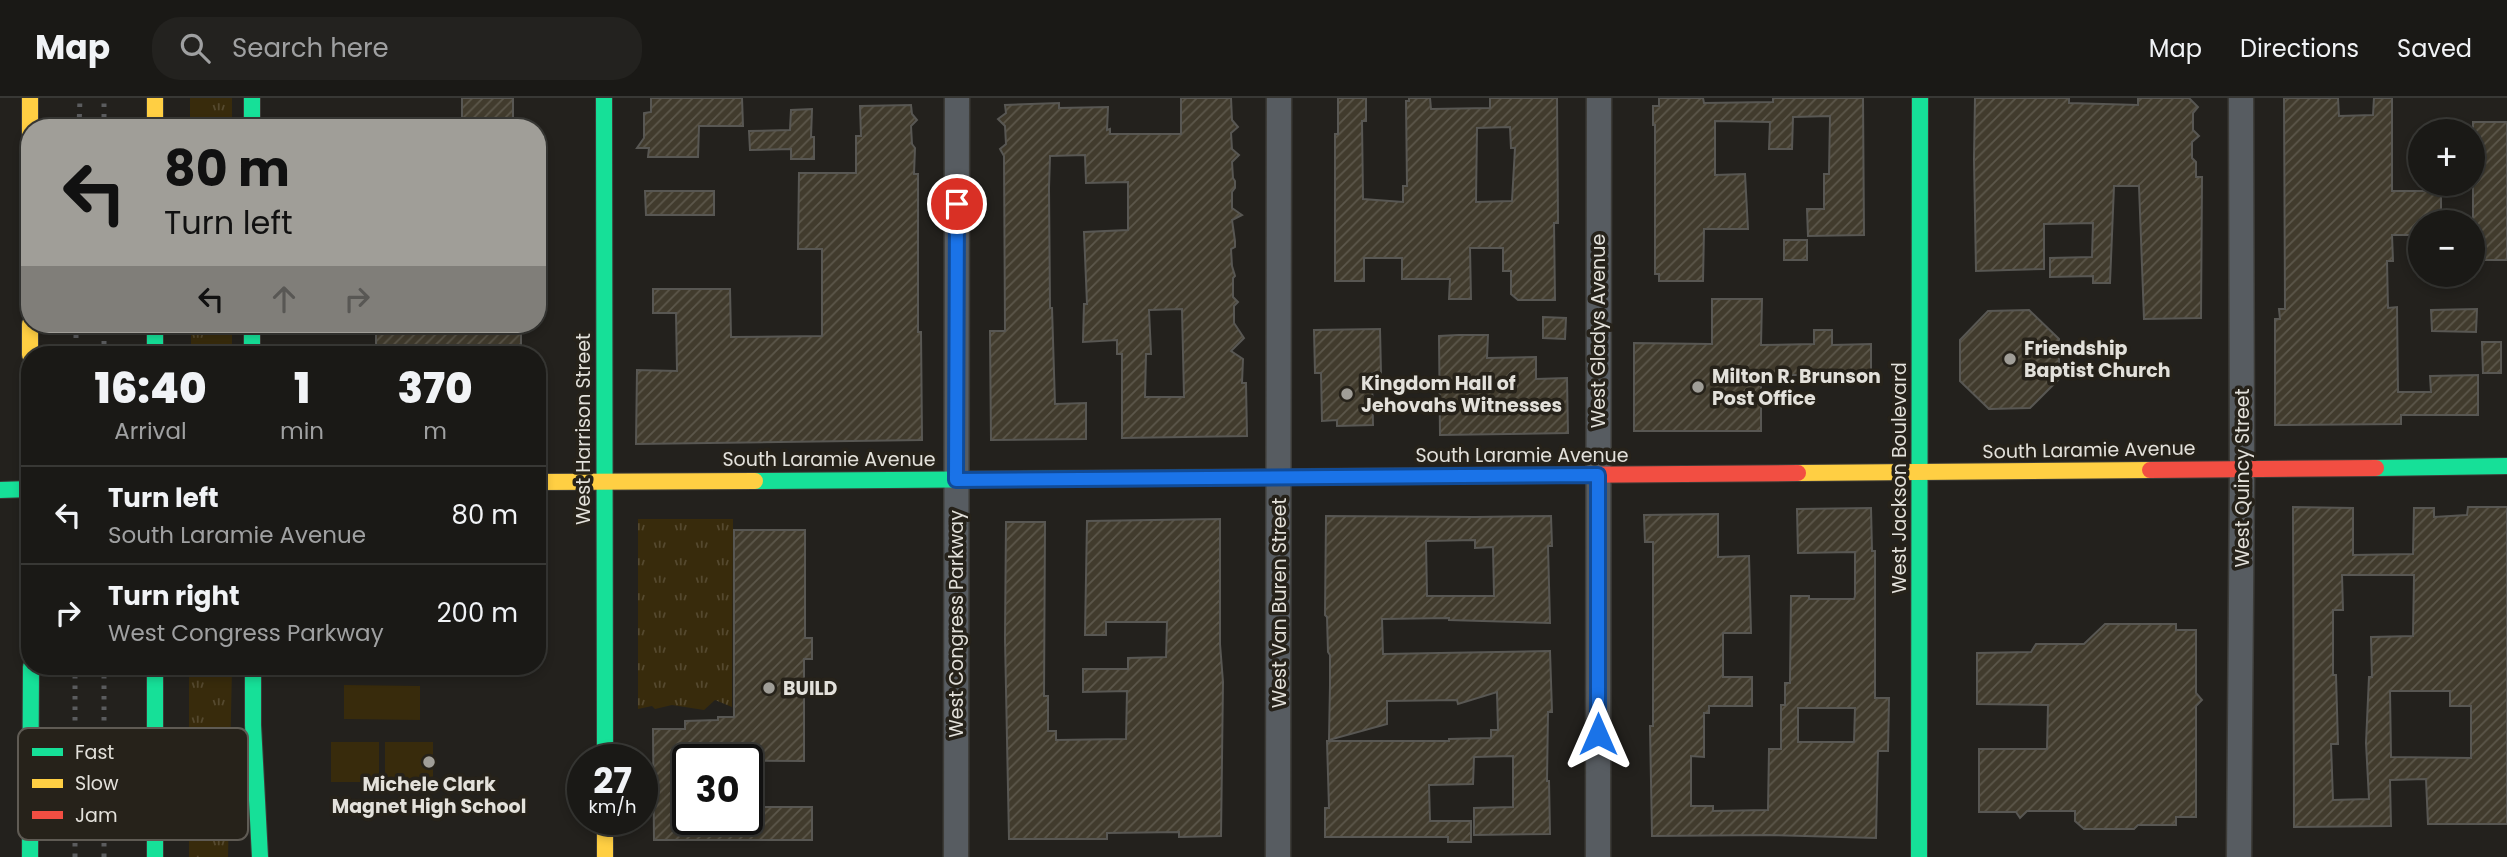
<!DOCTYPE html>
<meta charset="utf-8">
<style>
body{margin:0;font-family:Poppins,sans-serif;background:#23221f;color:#f1f3f6;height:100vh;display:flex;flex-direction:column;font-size:26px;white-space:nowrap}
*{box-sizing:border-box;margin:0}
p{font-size:23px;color:#9fa0a1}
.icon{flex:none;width:38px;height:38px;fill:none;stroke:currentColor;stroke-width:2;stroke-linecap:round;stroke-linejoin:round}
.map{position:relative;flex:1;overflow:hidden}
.panel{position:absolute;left:21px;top:248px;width:525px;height:329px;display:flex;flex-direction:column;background:#1a1916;border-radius:28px;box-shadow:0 4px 10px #0003,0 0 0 2px #383835}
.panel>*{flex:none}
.top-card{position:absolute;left:21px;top:21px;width:525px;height:214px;border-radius:28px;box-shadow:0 4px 10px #0003,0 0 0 2px #383835;background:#a09e98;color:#111;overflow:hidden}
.fabs{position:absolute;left:2408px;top:21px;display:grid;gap:14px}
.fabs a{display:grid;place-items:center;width:77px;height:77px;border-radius:50%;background:#1a1916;box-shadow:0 4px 10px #0003,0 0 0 2px #383835;font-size:35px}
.speed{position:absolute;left:567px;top:646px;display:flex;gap:14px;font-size:35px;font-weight:700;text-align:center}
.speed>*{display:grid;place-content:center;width:91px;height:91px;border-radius:50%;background:#1a1916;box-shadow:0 4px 10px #0003,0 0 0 2px #383835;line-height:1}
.speed small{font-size:18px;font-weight:400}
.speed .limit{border:4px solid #111;border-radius:10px;background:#fff;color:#111}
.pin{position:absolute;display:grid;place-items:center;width:60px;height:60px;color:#fff;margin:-30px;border:4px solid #fff;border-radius:50%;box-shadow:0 2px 7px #0007}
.me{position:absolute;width:77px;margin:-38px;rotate:0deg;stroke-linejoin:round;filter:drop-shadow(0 0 5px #0008)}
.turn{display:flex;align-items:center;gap:24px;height:147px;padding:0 28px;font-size:32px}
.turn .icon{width:91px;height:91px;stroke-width:2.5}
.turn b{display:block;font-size:49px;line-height:60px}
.lanes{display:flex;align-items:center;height:66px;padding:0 28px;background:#0003;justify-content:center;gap:35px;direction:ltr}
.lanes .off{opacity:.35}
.eta{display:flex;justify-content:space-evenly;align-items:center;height:119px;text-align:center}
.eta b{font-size:42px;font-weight:800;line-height:49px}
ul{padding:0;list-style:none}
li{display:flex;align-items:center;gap:21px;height:98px;padding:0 28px;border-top:2px solid #383835}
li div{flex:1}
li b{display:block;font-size:26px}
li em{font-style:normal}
header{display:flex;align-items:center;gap:42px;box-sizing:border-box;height:98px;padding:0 35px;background:#1a1916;border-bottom:2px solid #383835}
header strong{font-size:33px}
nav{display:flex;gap:38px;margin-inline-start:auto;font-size:24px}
.search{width:490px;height:63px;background:#23221f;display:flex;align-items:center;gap:18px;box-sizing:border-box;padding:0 24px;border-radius:28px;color:#9fa0a1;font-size:26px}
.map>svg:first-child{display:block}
</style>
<header>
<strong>Map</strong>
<div class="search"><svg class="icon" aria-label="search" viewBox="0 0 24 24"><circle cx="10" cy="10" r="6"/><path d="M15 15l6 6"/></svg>Search here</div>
<nav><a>Map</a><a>Directions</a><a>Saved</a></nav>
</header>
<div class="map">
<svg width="2507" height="759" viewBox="0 0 2507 759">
<defs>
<pattern id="grass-tufts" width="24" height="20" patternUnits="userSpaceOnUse" patternTransform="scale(1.75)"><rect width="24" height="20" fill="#382b0c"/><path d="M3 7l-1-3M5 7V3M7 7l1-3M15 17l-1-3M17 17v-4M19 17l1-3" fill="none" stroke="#55492f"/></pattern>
<pattern id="building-hatch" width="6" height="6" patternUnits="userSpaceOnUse" patternTransform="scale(1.75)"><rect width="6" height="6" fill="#413b2d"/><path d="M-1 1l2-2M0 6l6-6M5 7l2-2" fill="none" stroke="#5c574b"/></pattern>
</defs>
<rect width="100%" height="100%" fill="#23211d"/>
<g fill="url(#grass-tufts)">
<rect x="190" y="0" width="42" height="30"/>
<rect x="191" y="226" width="41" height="31"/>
<path d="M638 421H733L732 609 715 602 704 612 672 607 655 611 652 608 638 611Z"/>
<path d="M196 569H232L228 759H189V573L196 572Z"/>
</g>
<g fill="#382b0c">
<path d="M344 587 420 588V622L344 621Z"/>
<rect x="331" y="644" width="48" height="40"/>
<rect x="385" y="644" width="48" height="40"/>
</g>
<g fill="url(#building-hatch)" stroke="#585753" stroke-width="2" fill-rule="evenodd">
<rect x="462" y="0" width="51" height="30"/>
<path d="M651 0H742L743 28H699L698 59H648L649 50H637L644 40V15L651 14Z"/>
<path d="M1181 0H1231L1232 22 1238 29 1231 35 1232 51 1239 57 1232 64 1233 80 1235 83V90L1232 94V110L1242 117 1232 122 1235 143V149L1231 151 1232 168 1235 178 1233 180V199L1238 204 1234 208V225L1244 240 1231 253 1243 261 1242 285H1246L1247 338 1122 340V256H1117V242L1083 244 1084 206H1087L1084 134 1128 132V84L1086 85 1085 57 1050 58 1049 90 1050 210H1052L1055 306 1086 305V341L991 342 990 233H1005L1004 58 1000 51 1006 46 1005 28 998 21 1006 15 1005 7 1059 5V10L1108 9 1107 32 1110 31V36H1181ZM1182 211 1184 299H1145L1146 256H1151L1149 212Z"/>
<path d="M1338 0H1366V23H1362L1363 101 1403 104V88H1407L1406 3H1409V0H1430L1431 11 1490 10V0H1557L1558 125H1554L1555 202H1518L1511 196V173H1503V150H1470L1471 201H1449L1450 181H1402V160H1364V183H1335V36H1338ZM1510 29 1511 50H1515L1512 103 1476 104 1477 30Z"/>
<path d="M1659 0H1703L1704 5 1773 4V0H1863L1864 137 1808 138 1807 111H1824V76H1829L1830 18 1793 19 1792 51H1769L1770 24 1715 23V77L1745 76 1748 131H1704L1703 183H1659V176H1655V27H1653V8H1659Z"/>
<path d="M1975 0H2069V5L2138 7V0H2189L2198 9 2193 15V32L2199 38 2192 44V60L2196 64V79H2202L2201 220 2144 221 2139 88H2114L2110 185H2093V178L2050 179V160L2092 159 2093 125 2044 126V171L1976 173 1974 61Z"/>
<path d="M2284 0H2338L2339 18 2373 17 2374 0H2392V93H2441V124H2420V137H2392L2393 163H2387L2388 210 2397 209 2398 294H2431L2430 278 2478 277V317H2401V326L2275 327V221H2280L2279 211H2285Z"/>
<path d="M911 7 912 16 917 22 911 28 912 46 915 50 914 76H918V234H921L922 342 636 346 637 272 677 273 676 215H653V191H730L731 239 822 238V151H798L799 75H856V38H861L860 8Z"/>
<path d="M812 11 811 39H814V61H791V51L750 52 749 33 790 32 791 12Z"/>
<rect x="2473" y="24" width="34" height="138"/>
<path d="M645 93H714V117H646Z"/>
<rect x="1784" y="142" width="23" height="20"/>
<path d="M1712 201H1762L1761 247 1814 246V232H1832V247L1871 246V277H1761V333H1634V245L1712 246Z"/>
<path d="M2477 211 2476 234 2432 233 2431 212Z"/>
<path d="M2029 212 2059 241V281L2030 310 1989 311 1960 283V242L1988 213Z"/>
<path d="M1543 219 1566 220 1565 241 1543 240Z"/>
<rect x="376" y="226" width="145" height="31"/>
<path d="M1380 231 1381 275H1372L1373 327 1337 328V322L1322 323 1321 275H1315L1314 232Z"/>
<path d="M1458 237H1488L1487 260 1536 259V281L1567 280 1568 335 1440 337 1439 238Z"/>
<path d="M2482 244H2501V275H2483Z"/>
<path d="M2293 409 2353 410V457L2413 456 2414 410H2434V419L2467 417 2468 409H2507V726H2428L2426 681 2390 682 2391 728 2294 729ZM2342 477H2414L2413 538 2371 539 2372 579H2369L2366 645 2369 701 2333 702 2331 646H2338L2336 577H2333V512H2343ZM2390 593H2450V608H2471V660L2391 659Z"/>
<path d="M1871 410 1872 453H1875V600H1889L1888 653H1878L1876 740 1768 737 1652 738 1650 628H1653V444H1645L1644 417 1718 416V459L1749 458 1751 535H1723V579H1752V608H1709V615H1704V659L1691 658V708H1713V713L1768 712 1769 651H1781V607H1785V585H1790L1791 498H1809V501H1854L1855 498V454L1798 455 1797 411ZM1798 610H1855L1854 644H1798Z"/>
<path d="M1326 418 1474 419 1551 418 1552 448H1548L1550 525 1449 522V520L1382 521 1383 556 1550 553 1552 614H1548L1547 683H1549L1550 736 1474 737V710L1513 709V658L1474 659 1473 686 1429 687 1430 723H1471V744H1448V739H1325V710H1329L1327 643H1449V641L1491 640V632H1498L1497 594 1458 606 1457 602 1387 603V626L1329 642 1330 587V557L1328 554 1327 519 1325 517ZM1475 442V450L1493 449 1494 498H1427L1426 443Z"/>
<path d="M1220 421V546L1223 584 1221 738 1179 739V734L1107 735V741H1009L1005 541 1006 424H1045L1044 598H1048V633H1056V642L1126 641 1127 593 1083 594V571H1128V560L1166 559 1167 524H1106V537H1085L1087 423Z"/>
<path d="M734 432H805V540H812V561H804V663L688 662V721H747V709H812V742H654L653 631H685V623L718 622V619H734Z"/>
<path d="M2105 526H2176V532H2196V595L2202 602 2196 608V719H2176V727H2138L2134 731H2084L2075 723V713H2027L2020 720 2016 714H1979V651H2047L2048 607 1977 606V555L2031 554 2036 546H2084Z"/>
</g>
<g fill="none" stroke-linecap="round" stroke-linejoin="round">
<g stroke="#3d3c38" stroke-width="27">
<g id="street">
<path d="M956 759 957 0"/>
<path d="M1278 759 1279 0"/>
<path d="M1598 759 1599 0"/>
<path d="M2239 759 2242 371 2241 0"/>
</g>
</g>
<g stroke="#3d3c38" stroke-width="18">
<g id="fast">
<path d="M252 0V30"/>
<path d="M604 0 605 662"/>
<path d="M155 226V257"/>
<path d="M252 226V257"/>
<path d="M2376 370 2507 368"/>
<path d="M755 383 1557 377"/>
<path d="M0 392 30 391"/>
<path d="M155 569V759"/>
<path d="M253 569V627L260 759"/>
<path d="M30 759 31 569"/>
<path d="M1919 759 1920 0"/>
</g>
</g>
<g stroke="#3d3c38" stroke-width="18">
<g id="slow">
<path d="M30 0V35"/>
<path d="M155 0V30"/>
<path d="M30 226V257"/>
<path d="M1798 375 2150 372"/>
<path d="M537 384 755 383"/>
<path d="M605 721V759"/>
</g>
</g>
<g stroke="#3d3c38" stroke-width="18">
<g id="jam">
<path d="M2150 372 2376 370"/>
<path d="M1557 377 1798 375"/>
</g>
</g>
<use href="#street" stroke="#575c61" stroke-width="24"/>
<use href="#fast" stroke="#16e098" stroke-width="16"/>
<use href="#slow" stroke="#ffcf43" stroke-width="16"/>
<use href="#jam" stroke="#f24e42" stroke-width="16"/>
<g stroke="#5b5c5e" stroke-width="5" stroke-dasharray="3.5 7" stroke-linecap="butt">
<path d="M79 30 80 0"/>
<path d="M104 30V0"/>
<path d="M76 226V257"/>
<path d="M104 257V226"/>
<path d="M75 759V569"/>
<path d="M104 759V569"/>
</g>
</g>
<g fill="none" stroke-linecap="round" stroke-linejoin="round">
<g stroke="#114b97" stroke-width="18">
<path id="route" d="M957 106 956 382 1598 377V636"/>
</g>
<use href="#route" stroke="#1a73e8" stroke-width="12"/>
</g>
<g fill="#a09e98" stroke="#26221a" stroke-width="2.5">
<circle cx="2010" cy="261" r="7"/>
<circle cx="1698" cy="289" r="7"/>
<circle cx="1347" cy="296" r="7"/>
<circle cx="769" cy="590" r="7"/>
<circle cx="429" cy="664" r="7"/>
</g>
<g text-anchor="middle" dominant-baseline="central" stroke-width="7" stroke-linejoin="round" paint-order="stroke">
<g font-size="19" fill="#e3e1db" stroke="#26221a">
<text transform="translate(1598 233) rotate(-90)">West Gladys Avenue</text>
<text transform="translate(583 331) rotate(-90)">West Harrison Street</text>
<text transform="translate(2089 352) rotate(-1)">South Laramie Avenue</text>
<text x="1522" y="357">South Laramie Avenue</text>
<text x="829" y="361">South Laramie Avenue</text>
<text transform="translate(1899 380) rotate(-90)">West Jackson Boulevard</text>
<text transform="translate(2242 380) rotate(-90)">West Quincy Street</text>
<text transform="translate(1279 505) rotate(-90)">West Van Buren Street</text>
<text transform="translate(956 526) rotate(-90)">West Congress Parkway</text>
</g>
<g font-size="19" font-weight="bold" fill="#e3e1db" stroke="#26221a" text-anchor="start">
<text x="2024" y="250">Friendship<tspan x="2024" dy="22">Baptist Church</tspan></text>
<text x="1712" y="278">Milton R. Brunson<tspan x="1712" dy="22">Post Office</tspan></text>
<text x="1361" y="285">Kingdom Hall of<tspan x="1361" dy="22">Jehovahs Witnesses</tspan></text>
<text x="783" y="590">BUILD</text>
<text x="429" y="686" text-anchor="middle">Michele Clark<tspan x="429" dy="22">Magnet High School</tspan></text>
</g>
</g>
<rect x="18" y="630" width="230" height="112" rx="10" fill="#26221a" stroke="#5f5b54" stroke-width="2"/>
<rect x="32" y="650" width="31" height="8" fill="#16e098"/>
<rect x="32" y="681" width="31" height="9" fill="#ffcf43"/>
<rect x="32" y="713" width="31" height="8" fill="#f24e42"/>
<g font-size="19" fill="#e3e1db">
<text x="75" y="661">Fast</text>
<text x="75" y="692">Slow</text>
<text x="75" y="724">Jam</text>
</g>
</svg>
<div class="fabs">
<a>+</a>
<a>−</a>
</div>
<div class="speed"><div>27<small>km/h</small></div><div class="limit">30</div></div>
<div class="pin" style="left:957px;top:106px;background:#d93025"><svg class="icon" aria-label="arrive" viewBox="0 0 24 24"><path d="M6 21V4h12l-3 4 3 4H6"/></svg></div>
<svg class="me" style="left:1598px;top:636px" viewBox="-20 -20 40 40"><path d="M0-17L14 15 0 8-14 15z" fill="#1a73e8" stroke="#fff" stroke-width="4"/></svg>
<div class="top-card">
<div class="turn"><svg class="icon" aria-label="left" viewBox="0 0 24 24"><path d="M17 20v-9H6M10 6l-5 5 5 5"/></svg><div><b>80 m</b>Turn left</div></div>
<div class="lanes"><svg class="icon" aria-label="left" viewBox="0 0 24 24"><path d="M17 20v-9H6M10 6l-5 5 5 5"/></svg><svg class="icon off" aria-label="ahead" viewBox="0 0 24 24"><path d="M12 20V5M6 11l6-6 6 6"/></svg><svg class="icon off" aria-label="right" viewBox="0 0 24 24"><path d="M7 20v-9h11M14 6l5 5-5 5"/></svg></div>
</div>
<section class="panel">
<div class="eta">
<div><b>16:40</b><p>Arrival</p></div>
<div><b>1</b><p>min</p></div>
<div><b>370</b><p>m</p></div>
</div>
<ul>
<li><svg class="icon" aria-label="left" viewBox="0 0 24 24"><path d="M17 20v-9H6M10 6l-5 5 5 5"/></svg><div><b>Turn left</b><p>South Laramie Avenue</p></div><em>80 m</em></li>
<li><svg class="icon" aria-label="right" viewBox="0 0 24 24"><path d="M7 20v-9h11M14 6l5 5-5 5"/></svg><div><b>Turn right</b><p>West Congress Parkway</p></div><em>200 m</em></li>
</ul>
</section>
</div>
